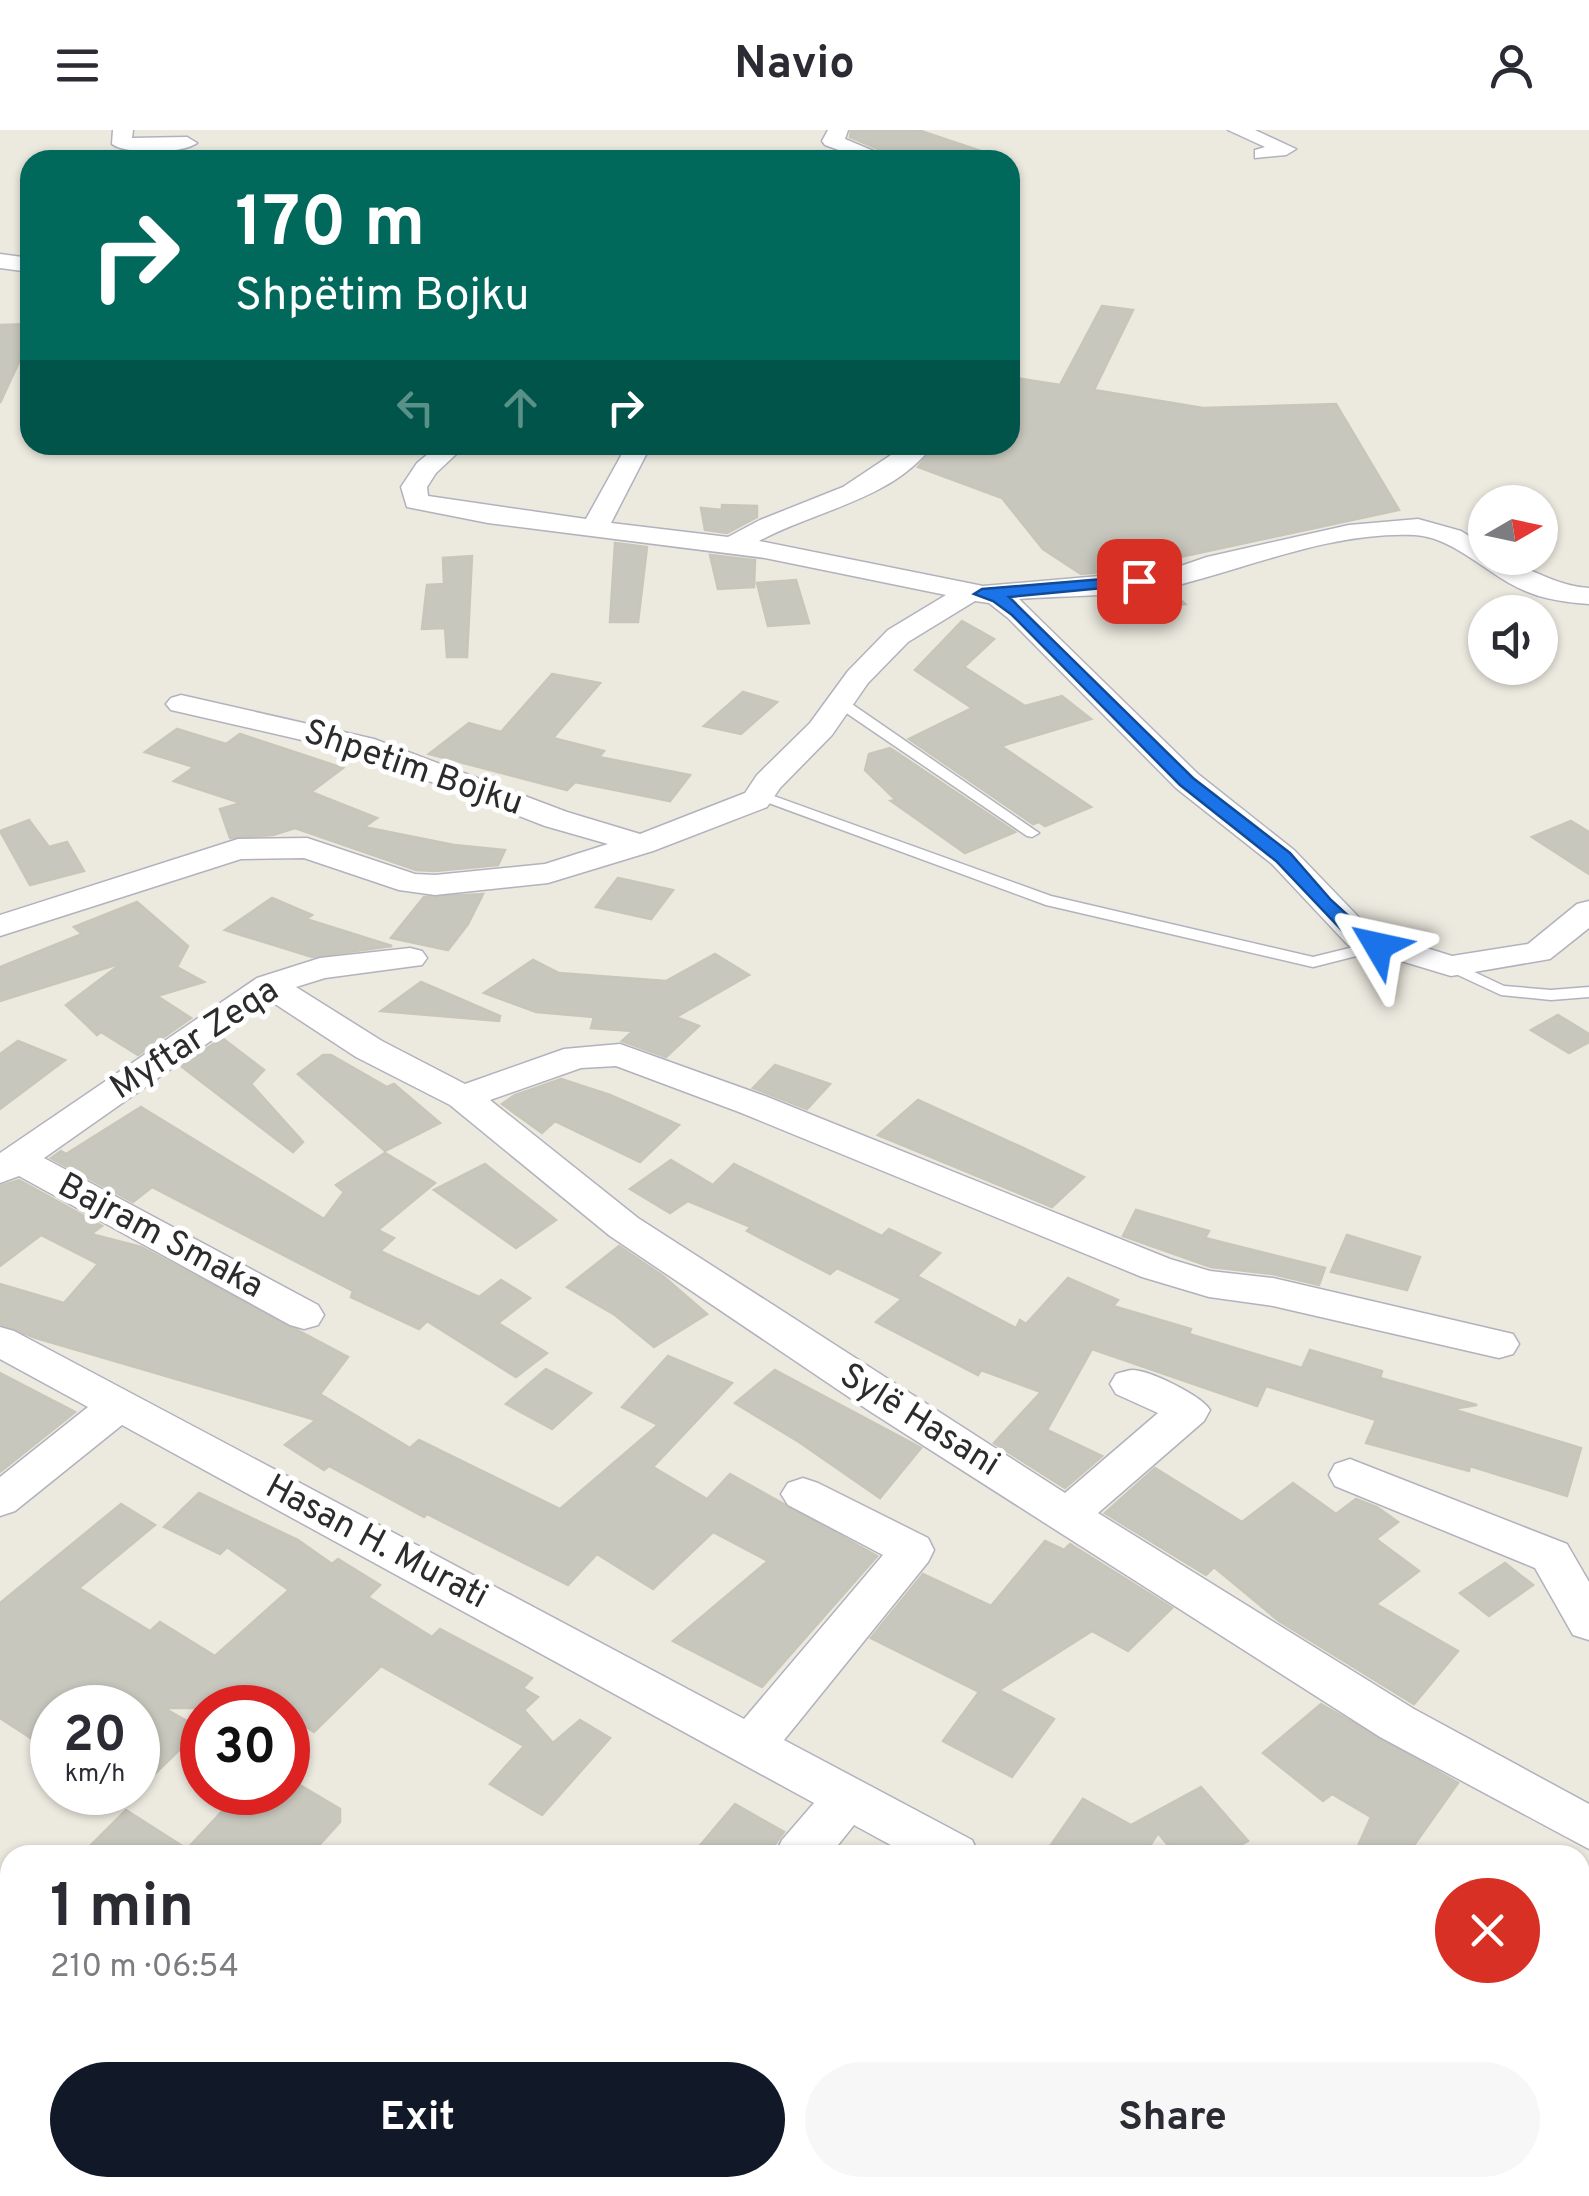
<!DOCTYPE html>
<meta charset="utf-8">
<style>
body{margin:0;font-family:Overpass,sans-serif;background:#f7f7f7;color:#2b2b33;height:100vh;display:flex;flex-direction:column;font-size:38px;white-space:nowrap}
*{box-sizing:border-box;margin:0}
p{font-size:32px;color:#7c7c81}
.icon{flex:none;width:55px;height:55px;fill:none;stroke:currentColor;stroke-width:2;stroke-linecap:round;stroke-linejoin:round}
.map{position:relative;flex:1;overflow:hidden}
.drawer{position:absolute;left:0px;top:1715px;width:1590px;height:352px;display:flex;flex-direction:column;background:#fff;border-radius:30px 30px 0 0;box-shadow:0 2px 8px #0004}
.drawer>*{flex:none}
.hud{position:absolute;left:20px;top:20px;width:1000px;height:305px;border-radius:30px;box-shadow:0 2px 8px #0004;background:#00695c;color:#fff;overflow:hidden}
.needle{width:65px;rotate:81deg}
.fabs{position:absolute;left:1468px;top:355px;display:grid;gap:20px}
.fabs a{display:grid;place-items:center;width:90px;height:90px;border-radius:50%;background:#fff;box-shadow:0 2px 8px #0004;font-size:50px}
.speed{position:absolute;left:30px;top:1555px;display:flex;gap:20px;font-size:50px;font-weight:700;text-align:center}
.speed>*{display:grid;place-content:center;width:130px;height:130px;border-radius:50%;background:#fff;box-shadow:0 2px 8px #0004;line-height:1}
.speed small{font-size:25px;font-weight:400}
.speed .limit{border:15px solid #d22;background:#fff;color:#111}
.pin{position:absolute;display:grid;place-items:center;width:85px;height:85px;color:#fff;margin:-42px;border-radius:20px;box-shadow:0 5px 15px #0006}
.me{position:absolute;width:110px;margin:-55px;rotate:306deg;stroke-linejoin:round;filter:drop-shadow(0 0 8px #0008)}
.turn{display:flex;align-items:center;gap:35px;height:210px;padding:0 50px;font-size:45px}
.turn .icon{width:130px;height:130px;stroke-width:2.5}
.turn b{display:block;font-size:70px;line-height:85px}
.lanes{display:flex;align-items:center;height:95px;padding:0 50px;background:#0003;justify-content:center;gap:50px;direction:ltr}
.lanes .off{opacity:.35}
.round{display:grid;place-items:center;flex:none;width:105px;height:105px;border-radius:52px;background:#f7f7f7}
.head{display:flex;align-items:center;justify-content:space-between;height:170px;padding:0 50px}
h1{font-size:60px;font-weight:700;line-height:75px}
.button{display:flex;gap:20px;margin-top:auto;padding:20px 50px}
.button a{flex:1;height:115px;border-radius:60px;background:#111827;color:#fff;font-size:40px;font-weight:700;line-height:115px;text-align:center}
.button a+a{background:#f7f7f7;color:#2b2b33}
header{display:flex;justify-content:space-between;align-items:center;height:130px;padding:0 50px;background:#fff;font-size:45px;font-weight:700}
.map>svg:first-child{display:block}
</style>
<header><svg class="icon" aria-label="menu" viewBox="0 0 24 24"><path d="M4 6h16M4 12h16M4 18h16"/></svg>Navio<svg class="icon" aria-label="person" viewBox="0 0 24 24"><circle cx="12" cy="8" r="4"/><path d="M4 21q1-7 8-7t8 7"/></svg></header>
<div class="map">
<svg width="1589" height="2066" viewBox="0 0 1589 2066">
<rect width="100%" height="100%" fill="#ece9df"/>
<g fill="#c8c7bd" stroke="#c8c5b9" stroke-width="2.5">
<path d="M851 0H918L993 25 992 30H904L850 7Z"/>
<path d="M1102 176 1133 180 1094 260 1203 278 1336 274 1399 380 1143 435 1146 438 1081 444 1043 419 1002 368 918 337 937 315H1010V247L1060 255Z"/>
<path d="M30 194V208L0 273V195Z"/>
<path d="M722 375 757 376V387L727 403 705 400 701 378 722 380Z"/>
<path d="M615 413 647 417 638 492H610Z"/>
<path d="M710 425 755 430 754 457 718 459Z"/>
<path d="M472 426 467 527H447L445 498 422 499 427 455 444 454 443 428Z"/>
<path d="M796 450 809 493 768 496 757 453Z"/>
<path d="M1170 460 1185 474 1141 483 1124 467Z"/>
<path d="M962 491 994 509 964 537 1025 576 1062 566 1091 589 1001 616 1091 677 1045 696 1039 692 1033 694 909 609 972 578 915 540Z"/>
<path d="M552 544 600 553 553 608 604 621 599 627 690 645 670 671 575 652 567 660 429 624 469 593 501 602Z"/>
<path d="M743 562 777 572 741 604 704 596Z"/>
<path d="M177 599 226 614 240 604 343 638 311 662 377 688 364 697 454 715 505 720 498 735 435 741 416 740 295 698 273 705 230 708 220 679 241 673 174 651 194 637 145 622Z"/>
<path d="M890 618 1015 702 965 723 891 671 896 670 865 640 869 624Z"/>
<path d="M29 690 49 717 67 712 84 741 30 755 0 701Z"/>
<path d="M1571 691 1589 702V744L1532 707Z"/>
<path d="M618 748 673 760 651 789 596 777Z"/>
<path d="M483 764 468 794 448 820 391 808 424 767Z"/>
<path d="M272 768 312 785 306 789 392 816 312 827 225 800Z"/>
<path d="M137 772 188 816 177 837 204 852 157 866 191 888 138 925 101 902 97 905 66 875 122 833 0 871V837L82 804 74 797Z"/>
<path d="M715 824 749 845 676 887 699 896 666 927 622 911 633 901 591 898 594 887 536 882 484 863 533 830 559 843 666 851Z"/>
<path d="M421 852 500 886 499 891 381 881Z"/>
<path d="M1558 885 1589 904V912L1569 923 1531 900Z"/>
<path d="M222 908 264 940 251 954 303 1012 293 1022 181 936Z"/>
<path d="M18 911 65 930 0 979V924Z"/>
<path d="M323 925H331L387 957 394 954 440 993 385 1021 298 944Z"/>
<path d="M775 935 830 954 807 979 753 958Z"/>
<path d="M561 949 610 965 679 995 640 1032 555 991 542 1003 502 974 515 965Z"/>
<path d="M918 970 1019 1016 1084 1047 1052 1077 878 1005Z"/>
<path d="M141 977 324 1089 344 1062 336 1055 385 1023 435 1053 378 1100 394 1108 380 1121 479 1167 501 1150 530 1168 498 1193 547 1223 516 1247 427 1191 419 1199 351 1167 353 1161 152 1057 133 1072 51 1028 61 1021 66 1024Z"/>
<path d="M671 1030 713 1055 734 1034 882 1106 889 1099 940 1123 917 1146 1016 1198 1020 1190 1026 1194 1068 1148 1118 1170 1113 1176 1191 1199 1189 1204 1302 1238 1310 1220 1382 1241 1380 1248 1477 1275 1452 1279 1581 1318 1567 1366 1470 1336 1469 1341 1366 1313 1376 1290 1266 1256 1257 1276 1092 1219 1047 1300 1102 1326 1065 1358 994 1313 1041 1262 981 1240 978 1245 876 1192 902 1169 837 1138 830 1144 747 1101 751 1097 688 1071 670 1083 630 1059Z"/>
<path d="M485 1034 556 1090 516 1118 434 1060Z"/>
<path d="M19 1050 102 1096 91 1104 141 1117 348 1227 320 1264 410 1318 419 1310 560 1379 658 1295 622 1277 668 1226 732 1253 653 1337 707 1369 730 1344 877 1426 762 1557 673 1511 768 1431 713 1402 653 1459 597 1424 568 1455 427 1384 424 1387 329 1336 324 1340 285 1315 316 1290 36 1208 0 1194V1154L64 1173 98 1134 41 1105 0 1136V1056Z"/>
<path d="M1136 1080 1209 1101 1205 1108 1325 1138 1319 1155 1273 1144 1211 1137 1123 1106Z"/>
<path d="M1347 1105 1420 1127 1407 1160 1331 1142Z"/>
<path d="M619 1116 663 1146 707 1184 654 1217 615 1185 567 1157Z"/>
<path d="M546 1239 591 1263 552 1299 506 1274Z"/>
<path d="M775 1240 921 1318 880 1368 799 1312 735 1273Z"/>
<path d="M0 1243 75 1282 0 1342Z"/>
<path d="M1155 1338 1242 1392 1293 1353 1336 1384 1356 1369 1377 1377 1398 1392 1376 1409 1419 1441 1376 1474 1458 1521 1414 1574 1279 1491 1214 1437 1206 1445 1105 1383Z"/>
<path d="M199 1363 298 1410 332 1434 338 1429 380 1455 368 1467 432 1507 440 1499 532 1548 523 1558 538 1567 524 1580 553 1613 580 1590 610 1608 542 1685 490 1654 524 1616 381 1536 314 1602 288 1585V1578H164L201 1599 138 1660V1578H52V1622L0 1588V1473L121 1374 155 1395 79 1458 150 1501 160 1492 215 1526 289 1460 227 1417 220 1424 164 1397Z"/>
<path d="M1045 1411 1064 1420 1070 1414 1172 1478 1128 1521 1092 1501 999 1560 1054 1589 1012 1647 943 1611 979 1562 871 1508 923 1444 991 1476Z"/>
<path d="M1505 1433 1533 1455 1489 1486 1460 1463Z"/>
<path d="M1321 1574 1458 1653 1407 1725H1354L1371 1687 1332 1664 1323 1671 1263 1623Z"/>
<path d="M288 1648 340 1679V1692L310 1725H81L126 1680 187 1719 240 1662H288Z"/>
<path d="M1201 1657 1248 1711 1223 1725H1176L1158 1703 1144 1725H1044L1083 1669 1131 1695Z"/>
<path d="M735 1674 784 1702 767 1725H692Z"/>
</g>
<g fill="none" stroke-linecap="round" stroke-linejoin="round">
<g stroke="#b2b2be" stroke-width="3">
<g id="lane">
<path d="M841 569 846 570 1039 703 1032 707 1027 706 836 576V570Z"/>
<path d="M760 661 1051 766 1313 827 1378 811 1386 816 1384 819 1313 837 1046 775 755 668 753 665Z"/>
<path d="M1451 831 1504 856 1551 860 1589 857V867L1551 870 1501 865 1445 839 1443 836 1445 833Z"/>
</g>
</g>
<g stroke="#b2b2be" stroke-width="3">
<g id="street">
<path d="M113 0H133L132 8 187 7 197 13C182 24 127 25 112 14Z"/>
<path d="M828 0H848L845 9 895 30H866L825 15 822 11Z"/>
<path d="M1228 0H1255L1296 19 1286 25 1255 28V20L1265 17Z"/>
<path d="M0 124 30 128V142L0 138Z"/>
<path d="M439 315H466L436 343 427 357 428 366 586 389 627 315H651L611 393 728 407 760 390 843 357 906 315H933C892 370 816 380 759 411L983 456 1169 440 1207 427 1349 395 1418 389 1461 401 1485 416V428C1521 428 1545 455 1589 458V474C1560 472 1535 468 1509 453 1481 437 1449 407 1415 405 1335 401 1253 436 1178 455 1128 467 1070 465 1019 469L1198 644 1294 720 1372 801 1452 826 1528 814 1577 774 1589 771V798L1550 829 1451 846 1348 815 1272 734 1176 658 1008 488 989 473 975 471 908 512 868 553 832 605 780 658 767 677 653 721 548 753 435 765 399 760 304 728 241 729 0 806V785L238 709 307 708 415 744 435 745 545 734 608 714 545 696 354 622 171 580 166 574 171 568 181 565 374 609 567 682 640 704 745 663 757 645 810 593 848 541 888 500 946 465 765 428 488 393 407 377 401 357 417 333Z"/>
<path d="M410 818 422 821 427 828 422 835 325 848 296 857 382 911 465 954 564 919 620 914 765 966 1170 1129 1210 1141 1273 1148 1513 1204 1519 1214 1513 1224 1499 1228 1273 1176 1209 1167 1142 1147 739 982 616 936 581 938 490 970 638 1088 1065 1363 1158 1283 1116 1264 1110 1254 1116 1244C1119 1243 1130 1240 1132 1240 1150 1240 1202 1266 1210 1280L1204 1291 1098 1383 1414 1579 1589 1674V1719L1380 1607 871 1282 610 1106 450 975 356 927 269 870 44 1028 318 1175 324 1185 318 1195 304 1199 290 1195 19 1046 0 1053V1023L257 848 320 828Z"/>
<path d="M0 1197 14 1201 744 1589 883 1425 788 1375 781 1364 788 1353 803 1348 818 1353 928 1408 934 1420 928 1432 784 1610 972 1710 979 1725H909L854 1695 830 1725H775L782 1710 814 1673 122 1295 15 1381 0 1386V1347L88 1277 0 1229Z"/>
<path d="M1350 1329 1567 1414 1589 1452V1510L1573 1505 1535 1438 1335 1356 1329 1345 1335 1334Z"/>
<path d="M1589 1837V1896L1580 1899V1840Z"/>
<path d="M475 2058H535L531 2066H471Z"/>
<path d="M1497 2058H1552L1551 2066H1495Z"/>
</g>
</g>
<g stroke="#b2b2be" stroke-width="4">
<g id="secondary">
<path d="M0 1778 10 1781V1915L0 1911Z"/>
<path d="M218 2058H304L308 2066H222Z"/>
<path d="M305 2058H391L395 2066H309Z"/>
</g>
</g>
<use href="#lane" fill="#fff" fill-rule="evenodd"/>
<use href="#street" fill="#fff" fill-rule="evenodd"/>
<use href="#secondary" fill="#fff" fill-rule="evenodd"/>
</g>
<path fill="#1a73e8" stroke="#114b97" stroke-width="2.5" d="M1139 446 1147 451 1145 454 1009 467 1193 648 1290 723 1331 770 1367 803 1385 812V821H1371L1353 812 1276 731 1180 655 1012 485 993 471 974 464 982 459Z"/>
<g text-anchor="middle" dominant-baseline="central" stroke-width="10" stroke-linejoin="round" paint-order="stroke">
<g font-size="35" fill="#2c2c2c" stroke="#fff">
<text transform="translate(413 639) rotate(19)">Shpetim Bojku</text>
<text transform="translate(195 910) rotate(-33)">Myftar Zeqa</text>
<text transform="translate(160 1107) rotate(28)">Bajram Smaka</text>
<text transform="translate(919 1291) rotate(32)">Sylë Hasani</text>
<text transform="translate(376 1413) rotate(28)">Hasan H. Murati</text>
</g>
</g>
</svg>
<div class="fabs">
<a><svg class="needle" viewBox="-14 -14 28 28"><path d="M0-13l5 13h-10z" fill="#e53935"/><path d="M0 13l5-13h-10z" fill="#7c7c81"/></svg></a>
<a><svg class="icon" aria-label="sound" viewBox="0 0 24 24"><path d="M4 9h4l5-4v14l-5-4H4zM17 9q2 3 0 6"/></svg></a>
</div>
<div class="speed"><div>20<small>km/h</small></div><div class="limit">30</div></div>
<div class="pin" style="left:1139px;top:451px;background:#d93025"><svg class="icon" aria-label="arrive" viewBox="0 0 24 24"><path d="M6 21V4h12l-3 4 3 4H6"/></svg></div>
<svg class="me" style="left:1378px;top:816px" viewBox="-20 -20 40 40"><path d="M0-17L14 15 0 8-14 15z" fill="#1a73e8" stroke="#fff" stroke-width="4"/></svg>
<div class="hud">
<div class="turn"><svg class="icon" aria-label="right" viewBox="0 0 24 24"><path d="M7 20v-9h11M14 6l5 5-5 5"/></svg><div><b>170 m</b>Shpëtim Bojku</div></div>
<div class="lanes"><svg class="icon off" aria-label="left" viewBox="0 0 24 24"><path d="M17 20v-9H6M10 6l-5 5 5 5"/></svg><svg class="icon off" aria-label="ahead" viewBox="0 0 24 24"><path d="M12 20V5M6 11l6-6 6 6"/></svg><svg class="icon" aria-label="right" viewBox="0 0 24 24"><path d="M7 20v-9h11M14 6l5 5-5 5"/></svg></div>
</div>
<section class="drawer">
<div class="head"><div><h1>1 min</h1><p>210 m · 06:54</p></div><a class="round" style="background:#d93025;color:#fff"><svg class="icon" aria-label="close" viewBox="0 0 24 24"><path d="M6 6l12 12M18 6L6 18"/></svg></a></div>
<div class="button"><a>Exit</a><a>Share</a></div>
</section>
</div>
